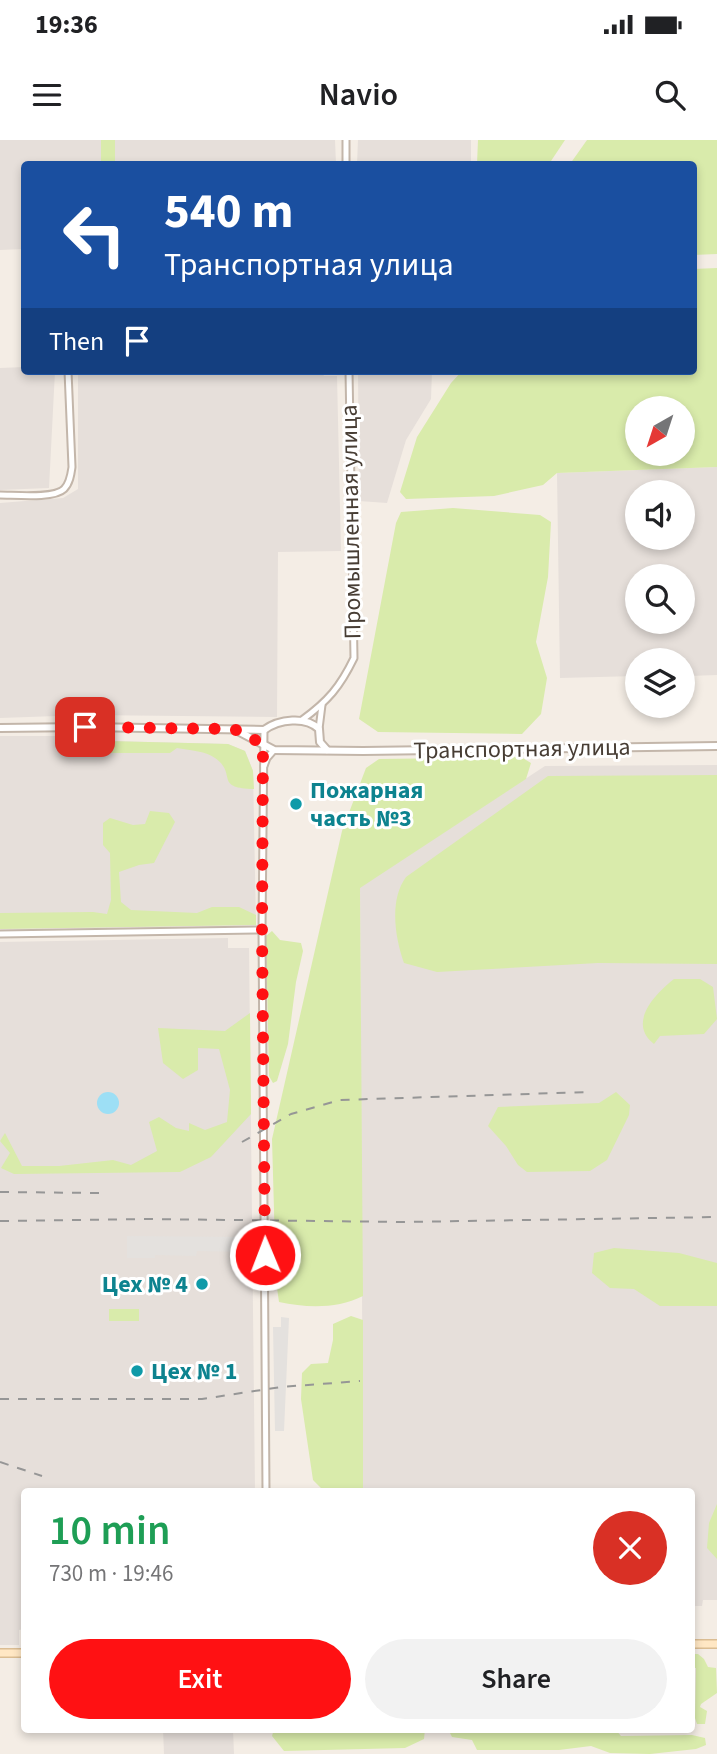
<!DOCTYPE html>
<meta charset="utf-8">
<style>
body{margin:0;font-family:"Source Sans 3",sans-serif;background:#f2f2f2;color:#202124;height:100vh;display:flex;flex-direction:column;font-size:26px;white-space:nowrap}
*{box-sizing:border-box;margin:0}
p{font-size:23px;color:#757577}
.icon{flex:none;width:38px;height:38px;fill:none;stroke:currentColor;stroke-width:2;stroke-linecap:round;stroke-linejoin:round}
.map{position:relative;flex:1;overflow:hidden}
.sheet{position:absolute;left:21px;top:1348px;width:674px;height:245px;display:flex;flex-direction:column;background:#fff;border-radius:7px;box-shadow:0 4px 10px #0003}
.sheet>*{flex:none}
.banner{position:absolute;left:21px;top:21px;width:676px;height:214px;border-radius:7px;box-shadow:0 4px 10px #0003;background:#1a4fa0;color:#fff;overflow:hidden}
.needle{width:46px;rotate:219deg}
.controls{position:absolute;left:625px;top:256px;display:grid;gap:14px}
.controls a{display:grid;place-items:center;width:70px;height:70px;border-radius:50%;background:#fff;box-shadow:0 4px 10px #0003;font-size:35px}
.pin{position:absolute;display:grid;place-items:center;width:60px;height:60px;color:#fff;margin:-30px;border-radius:14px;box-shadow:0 4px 10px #0006}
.me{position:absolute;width:77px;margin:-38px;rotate:359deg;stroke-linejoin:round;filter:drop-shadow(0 0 5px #0008)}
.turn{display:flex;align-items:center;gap:24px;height:147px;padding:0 28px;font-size:32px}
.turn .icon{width:91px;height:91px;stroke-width:2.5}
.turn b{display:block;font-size:49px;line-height:60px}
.then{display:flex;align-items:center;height:66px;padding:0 28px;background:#0003;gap:14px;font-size:26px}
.round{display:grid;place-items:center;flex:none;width:74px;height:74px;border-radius:37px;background:#f2f2f2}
.overview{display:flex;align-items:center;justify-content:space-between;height:119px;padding:0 28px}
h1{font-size:42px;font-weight:600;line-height:52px;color:#1e9e55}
.primary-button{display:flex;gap:14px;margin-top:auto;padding:14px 28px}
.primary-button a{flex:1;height:80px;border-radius:42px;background:#ff1113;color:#fff;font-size:28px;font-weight:600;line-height:80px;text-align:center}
.primary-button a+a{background:#f2f2f2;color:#202124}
.status{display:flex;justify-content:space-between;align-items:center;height:49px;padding:0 35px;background:#fff;direction:ltr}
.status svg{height:19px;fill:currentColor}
header{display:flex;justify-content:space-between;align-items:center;height:91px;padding:0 28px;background:#fff;font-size:32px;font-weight:600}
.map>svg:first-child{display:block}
</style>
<div class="status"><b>19:36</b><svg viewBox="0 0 49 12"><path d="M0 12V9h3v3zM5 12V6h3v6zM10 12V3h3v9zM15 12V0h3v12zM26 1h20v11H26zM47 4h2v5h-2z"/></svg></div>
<header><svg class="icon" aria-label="menu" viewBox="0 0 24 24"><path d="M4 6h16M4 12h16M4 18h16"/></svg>Navio<svg class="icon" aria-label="search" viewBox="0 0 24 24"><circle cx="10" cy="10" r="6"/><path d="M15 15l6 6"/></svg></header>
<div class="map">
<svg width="717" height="1614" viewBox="0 0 717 1614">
<rect width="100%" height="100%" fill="#f4ede5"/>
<g fill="#e6dfda" fill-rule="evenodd">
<path d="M0 0H335L336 24H24V109L0 110Z"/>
<path d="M358 0H471V24H357Z"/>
<path d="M24 227V231H55L49 348 0 350V228Z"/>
<path d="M78 231H321L324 236H337L341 411 278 412 277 577 85 575 0 578V363L63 358 78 349Z"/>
<path d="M358 231H432L431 259 406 300 387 363 359 361Z"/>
<path d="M717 327V535L689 536 688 541H683L682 520H637V536L560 538 557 333ZM637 352H682V397H637ZM637 436H682V481H637Z"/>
<path d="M0 596H97L108 601 228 604 245 611 253 631 256 785 0 789Z"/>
<path d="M717 625V1460H703L702 1466H691V1351H363L360 747 545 626Z"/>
<path d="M228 798V808H249L255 1351H24V1489L19 1490V1505H0V802Z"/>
<path d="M163 1589H233L234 1614H164Z"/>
</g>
<g fill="#d9ebab" fill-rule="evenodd">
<rect x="101" y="0" width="14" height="24"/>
<path d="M478 0H565L549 24H477Z"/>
<path d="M587 0H717V114L693 115V24H570Z"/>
<path d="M717 128V327L557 333 543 345 494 356 406 359 400 352 417 297 451 243 462 231H693V129ZM637 268H682V313H637Z"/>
<path d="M453 368 540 375 551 382 548 437 536 502 547 538 541 574 522 594 378 592 359 579 396 383 401 372Z"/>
<path d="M97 596 108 601 228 604 245 611 253 631 254 649C213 648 238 634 215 618 206 611 188 610 177 608L170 613H102L97 610Z"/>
<path d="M521 617 531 623 526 639 360 748 363 1156C337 1169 307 1168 279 1162L276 1141 272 999 342 691 366 628 379 619Z"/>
<path d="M717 635V824L598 823 437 832 404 823C395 798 389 760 406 737L548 636Z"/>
<path d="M150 671 169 673 175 682 154 723 139 725 119 732 121 762 131 770 197 773 212 767H239L256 775V785L0 789V773L93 772 107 774 111 760 110 713 103 705V683L110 678 133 685 145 684Z"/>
<path d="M272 791 280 800 301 803 303 811 296 842 288 904 277 941 273 943 269 936 266 796Z"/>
<path d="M674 839H700L713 847 717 879 704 894 660 896 654 904C627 883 655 854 674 839Z"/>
<path d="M250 873 251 974 211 1017 180 1032 14 1034 1 1028 10 1013 0 1001 5 993 22 1026H59L113 1020 131 1025 157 1011 149 982 159 977 176 988 189 991V983L205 990 227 982 230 950 219 909 198 908V930L183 939 163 923 158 888 225 891Z"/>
<path d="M616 952 630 965 629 975 607 1020 590 1031 527 1032 518 1025 506 1006 488 986 498 967 599 963Z"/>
<path d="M614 1108 679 1113 717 1123V1166H660L634 1149 610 1148 592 1133 594 1113Z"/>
<rect x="109" y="1169" width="30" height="12"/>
<path d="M351 1176 363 1180V1351H324L313 1340 301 1259 302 1233 311 1224 328 1223 333 1200V1184Z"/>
<path d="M717 1364V1419L707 1408 709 1383Z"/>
<path d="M691 1514H698L704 1519 708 1527 716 1528 717 1553 701 1564 700 1567 707 1571 705 1584H697L695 1578 696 1528H691Z"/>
<path d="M274 1589H425L424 1599 405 1608 284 1611 272 1596Z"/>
<path d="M448 1589H615L621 1596 692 1595 705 1598 706 1605 696 1609 650 1614 610 1613 591 1606 559 1610H477L472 1600 452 1597Z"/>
</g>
<g fill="#e4e1de">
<path d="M127 1096 251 1097V1112L197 1111 196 1116 155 1115V1118H127Z"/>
<path d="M281 1177 289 1178 284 1291H275L273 1187H281Z"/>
</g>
<circle fill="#9ddff5" cx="108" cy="963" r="11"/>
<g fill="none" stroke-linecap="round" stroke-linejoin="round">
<g stroke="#c3b6aa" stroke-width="9">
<g id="minor">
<path d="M346 0V24"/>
<path d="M0 355C15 355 54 359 64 349 70 343 71 334 72 327L68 231"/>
<path d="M302 580C328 561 340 547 354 518L349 231"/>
<path d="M319 589 322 565"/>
<path d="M264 590 262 790 266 1351"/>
<path d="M264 626 267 618 274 610"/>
<path d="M0 794 262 790"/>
</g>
</g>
<g stroke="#c3b6aa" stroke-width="10">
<g id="tertiary">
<path d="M0 588 85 587 264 590C279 579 306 576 319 589L320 602 327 610"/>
<path d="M234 589 274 610 363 611 717 606"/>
</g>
</g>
<g stroke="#dbbd93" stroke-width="10">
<g id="secondary">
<path d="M691 1504H717"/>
<path d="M0 1513H24"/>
</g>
</g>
<use href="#minor" stroke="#fff" stroke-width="5"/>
<use href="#tertiary" stroke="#fff" stroke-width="6"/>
<use href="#secondary" stroke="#ffe7c4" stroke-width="7"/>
<g stroke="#969696" stroke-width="2" stroke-dasharray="9 9" stroke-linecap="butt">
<path d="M242 1002 291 974 340 960 588 952"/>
<path d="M0 1052 100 1053"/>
<path d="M0 1081 147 1079 403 1082 717 1077"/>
<path d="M0 1259H202L281 1247 360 1241"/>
<path d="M0 1322 42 1336"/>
</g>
</g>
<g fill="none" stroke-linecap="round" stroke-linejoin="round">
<path stroke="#ff1113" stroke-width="12" stroke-dasharray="0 21.6" d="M85 587 234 589 263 604 262 790 265 1115"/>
</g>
<g fill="#0f9aa8" stroke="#fff" stroke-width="2.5">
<circle cx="296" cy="664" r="7"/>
<circle cx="202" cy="1144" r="7"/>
<circle cx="137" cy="1231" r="7"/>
</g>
<g text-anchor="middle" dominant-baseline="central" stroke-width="6" stroke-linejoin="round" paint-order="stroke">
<g font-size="24" fill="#473d34" stroke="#fff">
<text transform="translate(351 382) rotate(-91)">Промышленная улица</text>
<text transform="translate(522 609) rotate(-1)">Транспортная улица</text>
</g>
<g font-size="24" font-weight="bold" fill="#0d838f" stroke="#fff" text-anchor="start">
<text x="310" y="650">Пожарная<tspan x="310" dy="28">часть №3</tspan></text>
<text x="188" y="1144" text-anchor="end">Цех № 4</text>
<text x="151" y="1231">Цех № 1</text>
</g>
</g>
</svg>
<div class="controls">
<a><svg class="needle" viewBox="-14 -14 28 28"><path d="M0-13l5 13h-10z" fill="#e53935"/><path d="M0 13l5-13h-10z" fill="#757577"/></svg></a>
<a><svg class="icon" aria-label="sound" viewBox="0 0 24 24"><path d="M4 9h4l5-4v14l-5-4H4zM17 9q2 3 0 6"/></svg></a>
<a><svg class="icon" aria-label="search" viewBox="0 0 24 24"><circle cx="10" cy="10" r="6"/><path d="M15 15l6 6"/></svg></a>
<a><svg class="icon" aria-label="layers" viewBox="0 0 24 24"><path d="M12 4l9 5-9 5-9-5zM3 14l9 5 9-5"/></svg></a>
</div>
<div class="pin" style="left:85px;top:587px;background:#d93025"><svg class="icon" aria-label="arrive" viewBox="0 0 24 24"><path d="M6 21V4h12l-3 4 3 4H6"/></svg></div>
<svg class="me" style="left:265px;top:1115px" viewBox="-20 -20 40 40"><circle r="17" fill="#ff1113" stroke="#fff" stroke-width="3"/><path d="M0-11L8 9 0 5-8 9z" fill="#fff"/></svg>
<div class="banner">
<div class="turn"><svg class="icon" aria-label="left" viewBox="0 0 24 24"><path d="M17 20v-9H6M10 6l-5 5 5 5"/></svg><div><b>540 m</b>Транспортная улица</div></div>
<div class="then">Then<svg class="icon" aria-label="arrive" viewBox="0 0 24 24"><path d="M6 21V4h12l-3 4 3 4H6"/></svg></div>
</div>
<section class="sheet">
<div class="overview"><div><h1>10 min</h1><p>730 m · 19:46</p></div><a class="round" style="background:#d93025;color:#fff"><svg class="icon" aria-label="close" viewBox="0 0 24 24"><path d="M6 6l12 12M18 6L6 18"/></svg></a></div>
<div class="primary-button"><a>Exit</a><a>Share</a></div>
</section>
</div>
